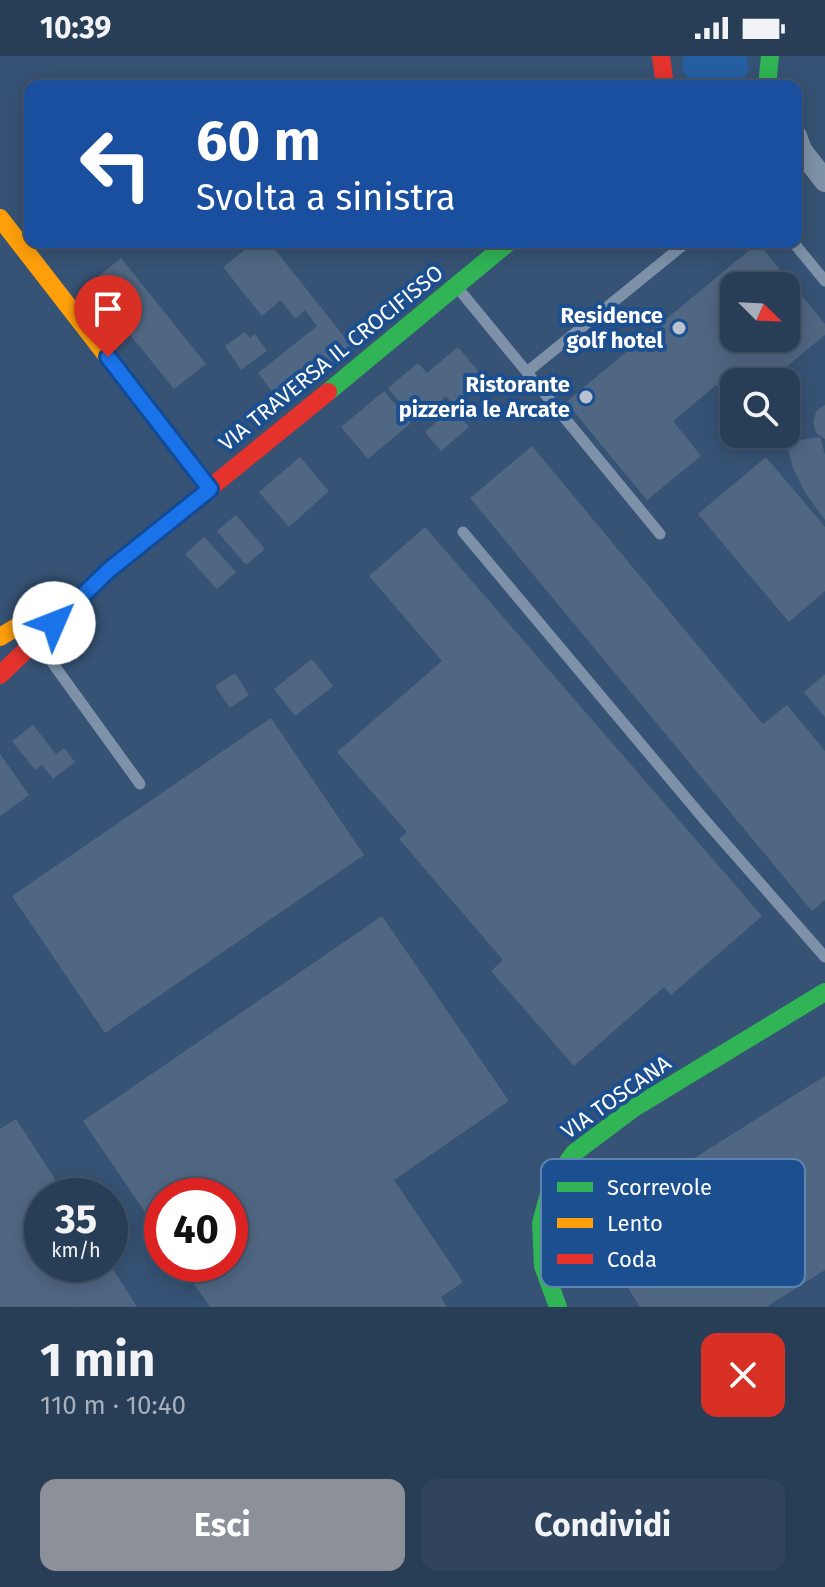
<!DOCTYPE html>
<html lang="it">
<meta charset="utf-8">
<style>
body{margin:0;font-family:"Fira Sans",sans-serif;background:#30455d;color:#f1f3f6;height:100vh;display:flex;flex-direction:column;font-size:30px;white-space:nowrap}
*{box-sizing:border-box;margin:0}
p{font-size:26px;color:#a5aeba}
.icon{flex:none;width:44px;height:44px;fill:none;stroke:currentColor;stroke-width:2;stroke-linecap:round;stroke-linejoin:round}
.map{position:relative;height:1251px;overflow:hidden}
.drawer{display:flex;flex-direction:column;background:#283e57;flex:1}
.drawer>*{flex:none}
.guide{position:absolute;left:24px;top:24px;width:778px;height:168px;border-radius:16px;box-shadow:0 4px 20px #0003,0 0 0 2px #44576d;background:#1a4fa0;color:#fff;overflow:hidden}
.needle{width:52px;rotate:114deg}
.fabs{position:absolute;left:720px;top:216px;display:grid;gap:16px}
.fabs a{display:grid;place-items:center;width:80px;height:80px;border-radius:16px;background:#283e57;box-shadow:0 4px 20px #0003,0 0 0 2px #44576d;font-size:40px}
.speed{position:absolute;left:24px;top:1122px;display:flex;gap:16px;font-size:40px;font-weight:700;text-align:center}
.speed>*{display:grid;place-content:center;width:104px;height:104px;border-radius:50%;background:#283e57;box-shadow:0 4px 20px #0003,0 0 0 2px #44576d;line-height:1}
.speed small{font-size:20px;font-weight:400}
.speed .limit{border:12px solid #d22;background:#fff;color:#111}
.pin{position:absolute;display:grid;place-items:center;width:68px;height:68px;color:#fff;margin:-82px -34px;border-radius:50% 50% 50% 0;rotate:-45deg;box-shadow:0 0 8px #0007}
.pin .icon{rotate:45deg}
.me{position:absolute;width:88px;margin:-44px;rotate:46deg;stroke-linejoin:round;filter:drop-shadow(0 0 6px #0008)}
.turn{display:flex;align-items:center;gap:28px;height:168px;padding:0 40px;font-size:36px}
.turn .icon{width:104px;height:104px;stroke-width:2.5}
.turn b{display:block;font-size:56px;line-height:68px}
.round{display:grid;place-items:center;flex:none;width:84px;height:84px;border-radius:16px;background:#30455d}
.headline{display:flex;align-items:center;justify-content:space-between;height:136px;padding:0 40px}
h1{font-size:48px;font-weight:700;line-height:60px}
.cta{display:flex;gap:16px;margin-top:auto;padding:16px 40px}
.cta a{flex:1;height:92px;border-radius:16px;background:#8c9099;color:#fff;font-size:32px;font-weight:700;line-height:92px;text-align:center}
.cta a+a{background:#30455d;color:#f1f3f6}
.status{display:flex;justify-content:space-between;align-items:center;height:56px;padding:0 40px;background:#283e57;direction:ltr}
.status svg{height:22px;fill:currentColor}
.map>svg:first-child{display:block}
</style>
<div class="status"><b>10:39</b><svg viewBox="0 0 49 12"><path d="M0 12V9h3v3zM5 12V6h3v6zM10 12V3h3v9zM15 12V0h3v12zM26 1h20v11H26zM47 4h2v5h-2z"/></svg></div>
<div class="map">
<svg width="825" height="1251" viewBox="0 0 825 1251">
<rect width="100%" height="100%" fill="#365274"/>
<path fill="#265fa1" d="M684 0H747L749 14 741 30H690L682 12Z"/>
<g fill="#506783" fill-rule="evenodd">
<path d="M255 186H269L354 293 298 338 292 330 277 342 258 317 317 270 305 254 295 263 281 244 262 260 223 211Z"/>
<path d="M758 187 825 268V279L768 326H736L732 322 719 332 716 329 673 365 701 400 647 444 566 346ZM734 230H786V282H734Z"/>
<path d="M121 202 206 308 174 333 89 228Z"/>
<path d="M245 276 250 282 255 278 267 295 241 314 225 290Z"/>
<path d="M458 291 484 322 454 349 446 340 417 366 388 332 418 307 427 317Z"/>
<path d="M384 335 411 367 368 403 341 371Z"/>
<path d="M825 349V383L816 377 813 365 817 354Z"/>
<path d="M452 352 469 371 441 395 425 376Z"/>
<path d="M820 381 825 399V464L804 435 793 412 786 386Z"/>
<path d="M532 390 763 668 787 649 825 695V844L812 855 470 442Z"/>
<path d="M300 401 329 435 289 471 259 436Z"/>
<path d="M766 401 825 471V535L789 566 698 458Z"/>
<path d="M236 459 265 493 246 509 217 475Z"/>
<path d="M425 471 762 860 671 939 664 931 574 1010 491 915 503 904 399 783 407 776 337 696 442 605 369 520Z"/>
<path d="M204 481 236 516 217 533 185 498Z"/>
<path d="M312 603 333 630 295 660 274 633Z"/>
<path d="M235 617 249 639 230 652 215 630Z"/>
<path d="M825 618V661L804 636Z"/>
<path d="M271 662 364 799 105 977 12 840Z"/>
<path d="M33 669 56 698 64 692 75 706 53 723 42 709 35 714 12 685Z"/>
<path d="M0 698 29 739 0 760Z"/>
<path d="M382 860 509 1045 394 1124 463 1226 441 1241 447 1251H210L180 1208H230V1140H162V1181L83 1065Z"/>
<path d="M825 1020V1214L766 1251H640L606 1197 622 1188 627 1180 629 1172 618 1150Z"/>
<path d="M16 1063 66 1140H42V1208H110L137 1251H0V1073Z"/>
</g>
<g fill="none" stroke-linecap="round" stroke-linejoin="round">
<g stroke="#7d92a8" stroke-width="11">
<path d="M793 186 825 225"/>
<path d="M457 231 660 478"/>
<path d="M527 316 687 186"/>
<path d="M463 476 703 762 825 901"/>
<path d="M38 587 140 728"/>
</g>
<path stroke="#7d92a8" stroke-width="22" d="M796 80 801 94 825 125"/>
<g stroke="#30b455" stroke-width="18">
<path d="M767 30 770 0"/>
<path d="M328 336 509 186"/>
<path d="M558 1251 543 1210 541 1167 551 1130 574 1097 634 1052 825 936"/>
</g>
<g stroke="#ff9f0a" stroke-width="18">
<path d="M0 162 210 433"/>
<path d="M0 581 59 545"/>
</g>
<g stroke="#e5322d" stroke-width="18">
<path d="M661 0 665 30"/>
<path d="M0 619 109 514 328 336"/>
</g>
</g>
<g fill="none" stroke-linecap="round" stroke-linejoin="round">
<g stroke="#114b97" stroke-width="20">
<path id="route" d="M54 567 109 514 210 433 108 301"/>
</g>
<use href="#route" stroke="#1a73e8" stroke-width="14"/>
</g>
<g fill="#b9c2ce" stroke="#1b4f8f" stroke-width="3">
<circle cx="679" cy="272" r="8"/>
<circle cx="586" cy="341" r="8"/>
</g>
<g text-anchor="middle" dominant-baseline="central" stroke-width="8" stroke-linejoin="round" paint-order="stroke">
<g font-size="22" font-weight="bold" fill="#fff" stroke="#1b4f8f" text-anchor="end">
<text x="663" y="259">Residence<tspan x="663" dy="25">golf hotel</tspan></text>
<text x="570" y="328">Ristorante<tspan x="570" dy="25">pizzeria le Arcate</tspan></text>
</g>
<g font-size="22" fill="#fff" stroke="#1b4f8f">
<text transform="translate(331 302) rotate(-39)">VIA TRAVERSA IL CROCIFISSO</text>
<text transform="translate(616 1041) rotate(-35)">VIA TOSCANA</text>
</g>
</g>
<rect x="541" y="1103" width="264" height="128" rx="12" fill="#1b4f8f" stroke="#5f84b1" stroke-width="2"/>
<rect x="557" y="1126" width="36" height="10" fill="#30b455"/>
<rect x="557" y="1162" width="36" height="10" fill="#ff9f0a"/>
<rect x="557" y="1198" width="36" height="10" fill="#e5322d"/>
<g font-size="22" fill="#fff">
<text x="607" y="1139">Scorrevole</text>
<text x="607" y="1175">Lento</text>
<text x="607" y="1211">Coda</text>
</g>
</svg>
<div class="fabs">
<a><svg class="needle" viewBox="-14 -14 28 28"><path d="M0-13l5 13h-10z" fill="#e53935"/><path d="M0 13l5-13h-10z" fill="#a5aeba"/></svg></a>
<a><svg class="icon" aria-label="search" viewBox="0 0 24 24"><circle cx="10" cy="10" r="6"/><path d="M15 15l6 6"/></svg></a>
</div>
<div class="speed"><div>35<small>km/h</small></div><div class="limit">40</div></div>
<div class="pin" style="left:108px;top:301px;background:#d93025"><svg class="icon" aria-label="arrive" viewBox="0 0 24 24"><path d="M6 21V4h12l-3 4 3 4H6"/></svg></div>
<svg class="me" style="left:54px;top:567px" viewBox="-20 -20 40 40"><circle r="19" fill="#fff"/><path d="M0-13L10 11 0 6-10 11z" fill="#1a73e8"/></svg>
<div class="guide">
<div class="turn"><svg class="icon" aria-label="left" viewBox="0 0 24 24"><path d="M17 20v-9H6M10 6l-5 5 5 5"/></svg><div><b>60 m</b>Svolta a sinistra</div></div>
</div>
</div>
<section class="drawer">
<div class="headline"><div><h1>1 min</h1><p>110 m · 10:40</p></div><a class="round" style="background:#d93025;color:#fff"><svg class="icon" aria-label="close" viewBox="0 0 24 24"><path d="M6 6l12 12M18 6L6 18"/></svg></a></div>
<div class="cta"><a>Esci</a><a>Condividi</a></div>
</section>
